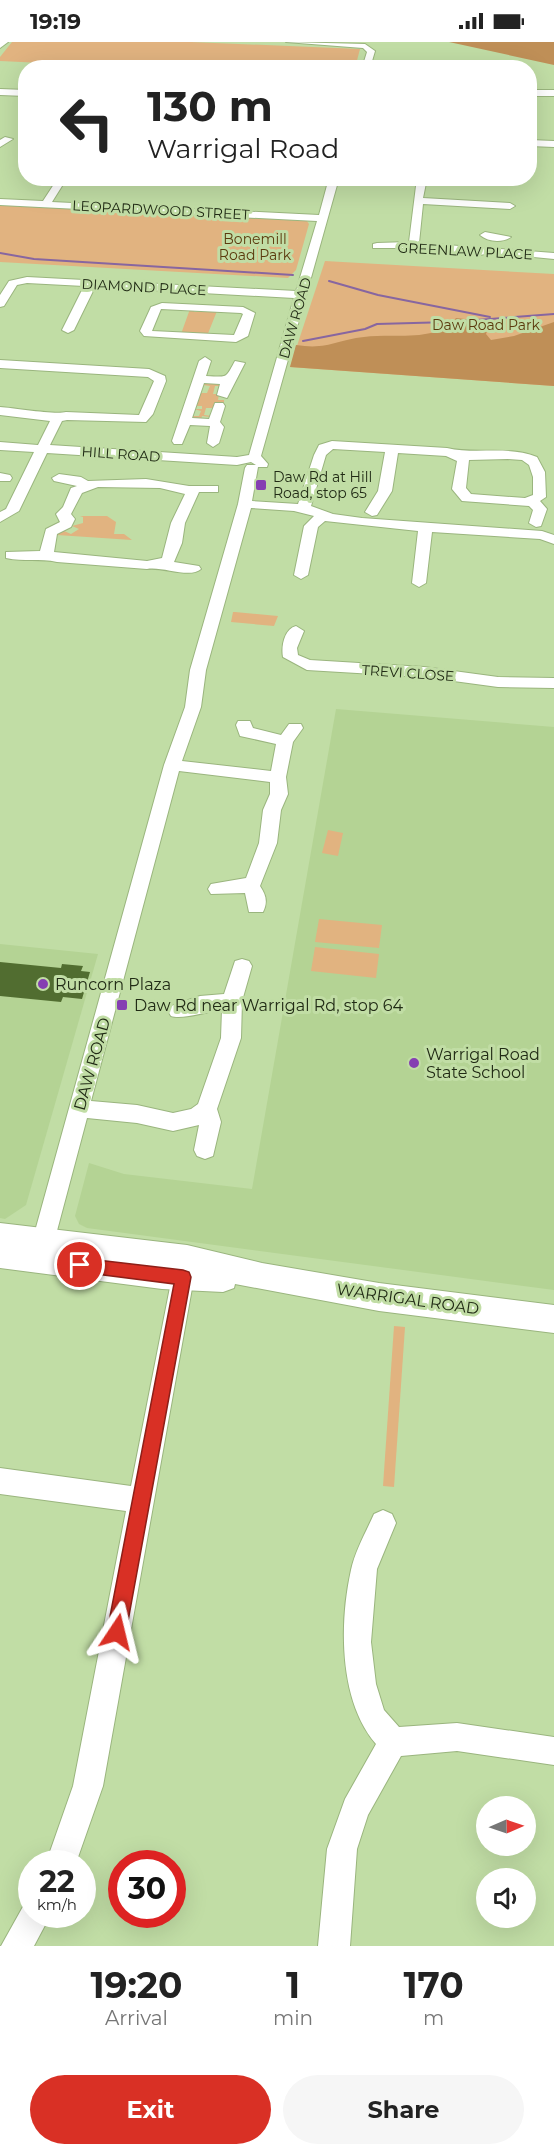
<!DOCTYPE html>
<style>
body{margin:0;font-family:Montserrat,sans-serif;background:#f6f6f6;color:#222;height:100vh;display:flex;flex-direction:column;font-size:22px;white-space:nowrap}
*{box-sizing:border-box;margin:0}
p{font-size:20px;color:#767676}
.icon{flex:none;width:33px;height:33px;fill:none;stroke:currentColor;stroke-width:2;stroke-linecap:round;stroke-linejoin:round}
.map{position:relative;height:1904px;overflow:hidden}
.panel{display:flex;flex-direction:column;background:#fff;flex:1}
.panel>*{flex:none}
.guide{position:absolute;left:18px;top:18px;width:519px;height:126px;border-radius:24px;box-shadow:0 6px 24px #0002;background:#fff;color:#222;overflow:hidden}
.needle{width:39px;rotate:88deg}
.controls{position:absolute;left:476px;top:1754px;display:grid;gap:12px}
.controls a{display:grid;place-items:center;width:60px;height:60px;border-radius:50%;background:#fff;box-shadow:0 6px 24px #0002;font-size:30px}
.speed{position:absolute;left:18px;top:1808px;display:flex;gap:12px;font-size:30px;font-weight:700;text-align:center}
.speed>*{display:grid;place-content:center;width:78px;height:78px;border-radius:50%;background:#fff;box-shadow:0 6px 24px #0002;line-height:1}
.speed small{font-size:15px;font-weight:400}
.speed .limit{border:9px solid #d22;background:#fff;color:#111}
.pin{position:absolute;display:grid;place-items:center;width:51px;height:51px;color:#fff;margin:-26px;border:3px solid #fff;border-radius:50%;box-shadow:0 2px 6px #0007}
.me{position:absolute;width:66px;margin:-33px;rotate:10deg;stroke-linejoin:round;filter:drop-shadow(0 0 4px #0008)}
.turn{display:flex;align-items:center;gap:21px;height:126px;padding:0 30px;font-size:27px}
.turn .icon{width:78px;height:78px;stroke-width:2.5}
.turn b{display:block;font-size:42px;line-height:51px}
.eta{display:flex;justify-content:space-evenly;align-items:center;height:102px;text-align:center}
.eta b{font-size:36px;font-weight:700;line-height:42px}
.cta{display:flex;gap:12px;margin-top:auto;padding:12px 30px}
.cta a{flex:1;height:69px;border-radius:36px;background:#d93025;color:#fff;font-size:24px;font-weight:700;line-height:69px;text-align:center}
.cta a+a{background:#f6f6f6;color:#222}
.status{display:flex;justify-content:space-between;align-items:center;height:42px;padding:0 30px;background:#fff;direction:ltr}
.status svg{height:16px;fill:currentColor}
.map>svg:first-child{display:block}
</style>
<div class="status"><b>19:19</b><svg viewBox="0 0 49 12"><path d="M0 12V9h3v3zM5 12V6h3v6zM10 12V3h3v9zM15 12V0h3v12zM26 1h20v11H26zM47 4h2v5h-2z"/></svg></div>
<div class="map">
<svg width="554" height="1904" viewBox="0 0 554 1904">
<rect width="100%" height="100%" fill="#c1dda5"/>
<g fill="#b4d394">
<path d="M336 667 554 685V1248L87 1186 79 1182 75 1174 89 1121 124 1132 252 1147Z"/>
<path d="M0 902 98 912 26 1163 5 1177 0 1176Z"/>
</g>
<g fill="#e1b380">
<path d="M12 0H191L360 7 355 26H150L0 19V15Z"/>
<path d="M0 163 307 179 309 182 296 228 288 236 0 220Z"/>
<path d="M325 219 554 232V344L290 325Z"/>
<path d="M190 267 195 268 194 270 217 269 207 294 188 290 181 292Z"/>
<path d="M204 340 221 341 222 344H215L213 352H219L218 358H224V362L215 361 214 366H206L204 373 212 374 210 375 202 374 201 378 191 376 192 374H199L201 369 194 367H202V364H195L200 351H207L210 344 203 343Z"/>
<path d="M80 474H107L116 480 114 492H124L132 498 57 493 64 489 71 492 79 487 72 484 83 481V475Z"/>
<path d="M233 570H235L278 574 274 584 231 580Z"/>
<path d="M328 788 343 791 338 814 322 811Z"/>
<path d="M319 877 382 883 379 906 315 900Z"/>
<path d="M315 905 379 912 376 936 311 929Z"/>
<path d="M394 1284 405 1285 394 1445 383 1444Z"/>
</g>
<g fill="#bf8f57">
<path d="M449 0H554V23Z"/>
<path d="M456 276 482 279 489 284 486 292 491 298 514 294 554 280V344L290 325 296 303C328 308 336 298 364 295 392 291 438 301 456 276Z"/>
</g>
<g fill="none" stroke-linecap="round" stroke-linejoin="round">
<g stroke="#8766a0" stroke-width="2">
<path d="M0 211 34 217 293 233"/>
<path d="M329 239 378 253 490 275"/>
<path d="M303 299 365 287 377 282 450 280 554 272"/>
</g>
</g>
<path fill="#516d30" d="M0 920 61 926 62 922 83 924 81 929 90 930 82 957 63 955 61 960 0 954Z"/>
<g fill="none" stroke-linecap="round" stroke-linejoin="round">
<g stroke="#9ab57e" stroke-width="2">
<g id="minor">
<path d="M0 0H8L0 6Z"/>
<path d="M286 0 365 2 375 9 370 26H362L367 10 363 6Z"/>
<path d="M79 21H85V26H77Z"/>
<path d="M0 47 26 48V54L0 53Z"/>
<rect x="530" y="48" width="24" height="6"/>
<path d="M5 95 13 97 0 105V98Z"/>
<path d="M530 98 554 99V105L530 104Z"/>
<path d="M58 136H67L52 160 319 173 329 136H339L261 414 268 422 267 425H258L252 459 298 462 314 413 319 403 332 399 447 406C476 413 508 403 537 415L545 430 546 455 540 459 547 467 541 484 536 485 529 481 533 468 529 464 462 459 452 447 457 419 446 414 398 411 392 449 377 473 372 474 365 470 378 449 385 410 333 407 326 413 311 464 333 472 362 476 542 489 554 493V502L540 497 432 490 426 541 419 545 412 541 418 489 325 479 318 485 308 533 301 537 294 533 304 484 314 474 294 469 251 466 206 628 201 665 182 719 271 729 276 702 240 694 236 683 238 679H250L253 686 281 693 289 682H301L303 686 293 700 286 735 288 752 281 768 277 801 260 844C266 853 268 860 263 870H249L245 851 211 852 208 847 211 842 246 836 259 801 263 768 270 752V740L179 729 91 1059 137 1063 173 1071 191 1067 198 1062 221 996 222 968C208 969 182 978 171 974L168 969 171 964 200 954 224 952 235 919 242 917 249 919 252 924 242 959 241 996 217 1067 221 1080 213 1114 205 1117 197 1114 194 1108 199 1083 173 1089 137 1081 87 1076 54 1200 51 1207 43 1210 35 1207 32 1200 164 723 185 665 190 628 238 462 245 426 247 423H256L251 420 237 423 47 411 19 469 0 480V470L6 467 34 410 0 408V400L38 403 50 379 0 373V365C15 366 55 373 66 370L139 373 154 339 148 335 0 326V318L149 327 165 334 166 339 153 372 146 380 67 378 62 379 50 403 237 415 249 413 294 256 95 245 74 288 68 291 62 288 84 244 27 241 17 243 4 264 0 265V253L9 239 27 235 296 249 317 179 0 163V157L43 159ZM508 417 522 418 529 423 533 435V453L525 456 471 452 466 446 469 418Z"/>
<path d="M169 136H232L248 140 243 143Z"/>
<path d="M417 136H427L423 156 510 161 515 164 510 167 423 162 419 201 554 211V217L493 211 479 213 427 210 413 206H373V202L377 201 409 200Z"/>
<path d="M485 190 511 195C502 201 488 200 480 193Z"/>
<path d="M162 261 243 265 255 271 248 294 236 300 144 294 140 289 151 265ZM161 267 241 271 243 272 234 293 152 289Z"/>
<path d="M205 315 211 319 206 334C228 335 225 337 235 319L245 321 227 356 217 353 220 342 204 341 192 376 209 377 215 361H223L225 364 220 380 224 385 219 401 213 405 207 401 210 384 190 383 182 402H174L172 399 199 319Z"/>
<path d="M0 431 10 433 12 436 10 439H0Z"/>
<path d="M59 432 81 435 88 439 146 437 189 444H218V450H199L185 481 182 501 174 520 199 524 201 527C190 537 162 524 147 527L57 520C40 516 24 520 6 516V510L40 509 46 487 60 480 56 472 63 465 71 446 77 444 54 439 52 436ZM98 445 160 446 185 452 171 481 162 516 147 519 54 510 57 492 71 485 75 477 71 472 82 451Z"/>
<path d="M296 584 304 589 297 606 298 613 310 618 424 625 498 635 554 636V646L498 645 424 635 307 628 283 615C281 605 284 587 296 584Z"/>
<path d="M183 1224 191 1228 194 1235 103 1744 76 1821H46L73 1744 126 1469 0 1452V1426L131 1444 172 1235 175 1228Z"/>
<path d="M383 1468 392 1472 396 1481 377 1527 371 1600 376 1642 384 1668 399 1685 457 1681 554 1695V1723L457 1709 401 1714 368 1773 357 1807 350 1904H318L327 1807 345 1757 376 1702C339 1659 339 1582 351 1528 355 1509 366 1490 374 1472Z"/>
<path d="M32 1858V1872H51L34 1904H1L25 1861Z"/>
</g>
</g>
<g stroke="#9ab57e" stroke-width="2">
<path id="major" d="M0 1181 187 1203 262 1221 379 1241 554 1263V1291L379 1269 235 1242 234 1246 223 1250 162 1247 0 1226Z"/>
</g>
<use href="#minor" fill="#fff" fill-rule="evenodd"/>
<use href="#major" fill="#fff" fill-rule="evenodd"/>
</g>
<path fill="#d93025" stroke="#8d1f18" stroke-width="1.5" d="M80 1216 183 1228 189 1230 191 1235 126 1590 123 1597 117 1600 110 1597 107 1590 174 1242 80 1230 75 1228 72 1223 75 1218Z"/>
<g fill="#853fb2" stroke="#c1dda5" stroke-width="2">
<rect x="255" y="437" width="12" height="12" rx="3"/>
<circle cx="43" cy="942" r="6"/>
<rect x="116" y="957" width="12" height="12" rx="3"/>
<circle cx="414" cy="1021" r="6"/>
</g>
<g text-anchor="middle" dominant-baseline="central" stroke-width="6" stroke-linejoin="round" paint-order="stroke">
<g font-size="14" fill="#212b15" stroke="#c1dda5">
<text transform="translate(161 168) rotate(3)">LEOPARDWOOD STREET</text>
<text transform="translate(465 209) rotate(3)">GREENLAW PLACE</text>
<text transform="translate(144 245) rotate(3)">DIAMOND PLACE</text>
<text transform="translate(295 276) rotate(-74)">DAW ROAD</text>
<text transform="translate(121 412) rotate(4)">HILL ROAD</text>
<text transform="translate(408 631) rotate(4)">TREVI CLOSE</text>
</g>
<g font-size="14" fill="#5b3a0d" stroke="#c1dda5">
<text x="255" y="197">Bonemill<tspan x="255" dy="16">Road Park</tspan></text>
<text x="486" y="283">Daw Road Park</text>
</g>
<g font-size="14" fill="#212b15" stroke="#c1dda5" text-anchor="start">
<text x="273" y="435">Daw Rd at Hill<tspan x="273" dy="16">Road, stop 65</tspan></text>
</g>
<g font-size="16" fill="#212b15" stroke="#c1dda5" text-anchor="start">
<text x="55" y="942">Runcorn Plaza</text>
<text x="134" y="963">Daw Rd near Warrigal Rd, stop 64</text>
<text x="426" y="1012">Warrigal Road<tspan x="426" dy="18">State School</tspan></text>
</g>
<g font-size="16" fill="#212b15" stroke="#c1dda5">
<text transform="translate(92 1022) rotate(-74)">DAW ROAD</text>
<text transform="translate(408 1257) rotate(8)">WARRIGAL ROAD</text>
</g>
</g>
</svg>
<div class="controls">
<a><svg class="needle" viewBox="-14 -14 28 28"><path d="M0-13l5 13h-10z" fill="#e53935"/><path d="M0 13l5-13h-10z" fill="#767676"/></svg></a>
<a><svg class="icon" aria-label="sound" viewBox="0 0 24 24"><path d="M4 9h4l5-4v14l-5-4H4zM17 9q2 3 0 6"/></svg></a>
</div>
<div class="speed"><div>22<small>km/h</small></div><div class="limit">30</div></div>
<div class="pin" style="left:80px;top:1223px;background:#d93025"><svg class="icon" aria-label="arrive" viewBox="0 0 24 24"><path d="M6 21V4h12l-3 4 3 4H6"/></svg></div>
<svg class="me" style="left:117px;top:1590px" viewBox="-20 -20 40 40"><path d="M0-17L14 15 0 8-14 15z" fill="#d93025" stroke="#fff" stroke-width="4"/></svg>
<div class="guide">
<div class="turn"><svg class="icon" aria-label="left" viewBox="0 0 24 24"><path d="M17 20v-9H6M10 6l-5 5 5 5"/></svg><div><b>130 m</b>Warrigal Road</div></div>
</div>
</div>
<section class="panel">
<div class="eta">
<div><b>19:20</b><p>Arrival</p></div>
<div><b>1</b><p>min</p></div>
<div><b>170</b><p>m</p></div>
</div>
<div class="cta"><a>Exit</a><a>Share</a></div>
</section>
